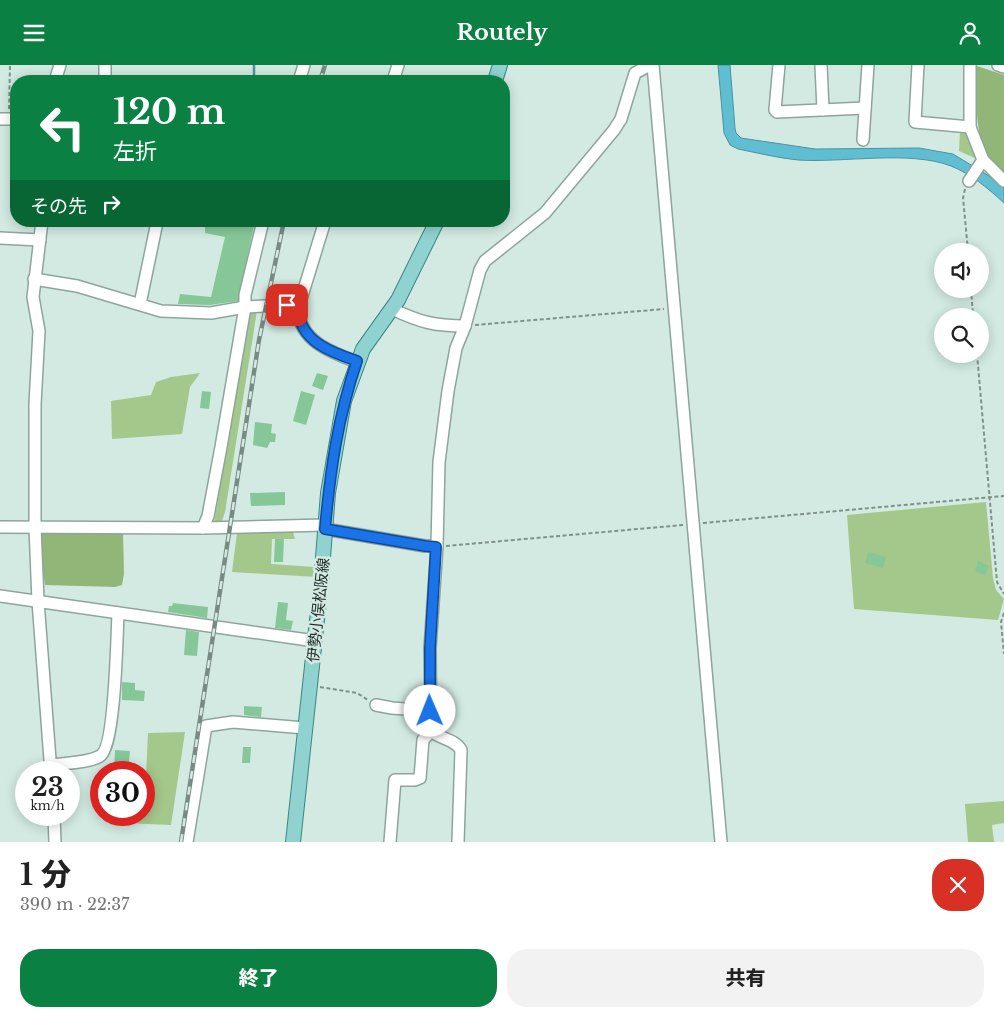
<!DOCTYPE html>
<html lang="ja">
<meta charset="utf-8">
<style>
body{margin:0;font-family:"Libre Baskerville","Noto Sans JP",serif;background:#f2f2f2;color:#222;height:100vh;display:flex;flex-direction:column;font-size:19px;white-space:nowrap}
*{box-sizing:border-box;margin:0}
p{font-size:16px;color:#767676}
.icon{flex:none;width:28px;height:28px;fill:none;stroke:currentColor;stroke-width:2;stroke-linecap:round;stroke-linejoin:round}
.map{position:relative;height:777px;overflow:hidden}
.side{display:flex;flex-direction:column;background:#fff;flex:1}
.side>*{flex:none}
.banner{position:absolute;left:10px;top:10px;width:500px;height:152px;border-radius:20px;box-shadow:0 2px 12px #0003;background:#0b8043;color:#fff;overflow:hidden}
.controls{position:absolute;left:934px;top:178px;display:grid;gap:10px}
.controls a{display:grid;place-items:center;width:55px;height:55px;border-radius:50%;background:#fff;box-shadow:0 2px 12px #0003;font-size:25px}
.speed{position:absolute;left:15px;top:696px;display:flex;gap:10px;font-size:25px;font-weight:700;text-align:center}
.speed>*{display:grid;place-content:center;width:65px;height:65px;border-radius:50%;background:#fff;box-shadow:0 2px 12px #0003;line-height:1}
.speed small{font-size:12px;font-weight:400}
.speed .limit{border:8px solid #d22;background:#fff;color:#111}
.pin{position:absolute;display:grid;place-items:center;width:42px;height:42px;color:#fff;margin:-21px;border-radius:10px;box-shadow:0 2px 8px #0006}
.me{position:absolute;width:55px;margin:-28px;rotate:359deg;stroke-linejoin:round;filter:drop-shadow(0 0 4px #0008)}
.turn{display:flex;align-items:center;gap:18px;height:105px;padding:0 20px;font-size:22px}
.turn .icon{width:65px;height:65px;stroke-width:2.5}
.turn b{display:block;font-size:35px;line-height:42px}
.then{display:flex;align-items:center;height:48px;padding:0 20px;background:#0003;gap:10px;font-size:19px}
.round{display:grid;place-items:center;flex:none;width:52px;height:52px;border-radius:20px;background:#f2f2f2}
.overview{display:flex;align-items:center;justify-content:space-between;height:85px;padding:0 20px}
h1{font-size:30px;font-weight:800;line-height:38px}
.action{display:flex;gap:10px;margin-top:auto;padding:10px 20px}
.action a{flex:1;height:58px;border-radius:20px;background:#0b8043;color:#fff;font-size:20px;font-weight:800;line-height:58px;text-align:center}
.action a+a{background:#f2f2f2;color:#222}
header{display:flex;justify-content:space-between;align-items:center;height:65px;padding:0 20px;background:#0b8043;color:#fff;font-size:22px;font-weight:800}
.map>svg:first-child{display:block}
</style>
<header><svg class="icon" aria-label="menu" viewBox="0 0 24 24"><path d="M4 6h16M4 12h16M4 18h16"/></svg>Routely<svg class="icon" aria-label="person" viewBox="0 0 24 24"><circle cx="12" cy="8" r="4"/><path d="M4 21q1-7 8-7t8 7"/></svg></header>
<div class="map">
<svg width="1004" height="777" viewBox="0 0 1004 777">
<rect width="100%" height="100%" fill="#d2eae2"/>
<g fill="#a4c78c">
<path d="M960 66 970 71 977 94 959 86Z"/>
<path d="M257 246 225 447 221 459 214 458 248 251 249 247Z"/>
<path d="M200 308 190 322 182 369 112 374 111 336 151 330 156 317 171 312Z"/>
<path d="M986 437 993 513 996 525 1004 534 998 555 854 544 847 450Z"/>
<path d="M292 464 295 474H272L271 499 314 502 317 512 232 507 237 468Z"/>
<path d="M185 667 171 760 124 758V750H144V712H146L148 668Z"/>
<path d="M1004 736V758L992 760 994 777H968L965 739Z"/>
</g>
<g fill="#92b678">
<path d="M977 1 1004 10V111C971 81 977 42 977 1Z"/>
<path d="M38 467H123L124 509 122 520 115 522 45 520Z"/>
</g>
<path fill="#5fbed2" stroke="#4d92a0" d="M718 0H730L735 63 736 68 741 73 815 84 919 83 953 89 994 114 1004 123V138C989 124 971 109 951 101 909 85 844 98 798 95 778 93 758 88 738 84L730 80 724 68Z"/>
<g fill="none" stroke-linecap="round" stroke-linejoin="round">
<path stroke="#4d92a0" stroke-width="2.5" d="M254 16V0"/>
</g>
<g fill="#86c798">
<path d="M205 156H255L238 236 210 240 178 239 180 229 211 232 225 172 205 168Z"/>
<path d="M317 308 328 311 323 325 312 321Z"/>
<path d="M202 326 211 327 209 344 200 343Z"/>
<path d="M301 326 315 330 306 360 293 356Z"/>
<path d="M255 357 272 359 271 368 276 369 275 377H270L267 383 253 380Z"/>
<path d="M285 427V440L251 441 250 428Z"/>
<path d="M275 474H284L283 497H274Z"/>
<path d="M868 487 886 492 883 503 865 498Z"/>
<path d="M978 496 989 501 985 510 975 506Z"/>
<path d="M278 537 288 538 286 555 293 556 291 565 275 563Z"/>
<path d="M173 538 208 542 207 553 168 547 169 541H172Z"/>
<path d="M186 565 199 567 197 591 184 590Z"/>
<path d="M122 617 135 618V625L145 626 144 636 122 635Z"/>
<path d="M244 641 262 642 261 652 244 650Z"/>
<path d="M243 682H251L250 698H242Z"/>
<path d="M115 685 130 686 128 706 114 705Z"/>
</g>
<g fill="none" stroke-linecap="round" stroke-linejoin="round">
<g stroke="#8da59d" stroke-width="14">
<g id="minor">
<path d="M653 0 721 777"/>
<path d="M779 0 775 45 777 47 865 43"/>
<path d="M821 0 823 45"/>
<path d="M918 0 915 57 970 62"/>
<path d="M998 0 1004 2"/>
<path d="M55 16 60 0"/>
<path d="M105 16V0"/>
<path d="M299 16 304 0"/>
<path d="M393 16 398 0"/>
<path d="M0 54H16"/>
<path d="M863 75 868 0"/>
<path d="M983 95 1004 116"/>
<path d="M969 116 983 95 970 62V0"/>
<path d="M42 156 33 232 39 266 35 339V462L38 536 51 708"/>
<path d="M0 173 40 175"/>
<path d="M34 214 77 221 161 246 211 248 245 242 287 240 298 244C300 276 330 287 357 297"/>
<path d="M140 239 156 162 154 156"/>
<path d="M298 244 325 156"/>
<path d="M392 244C420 257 434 261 465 261"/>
<path d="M0 462 203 463 325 460"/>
<path d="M203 463 208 451 221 382 245 242V230L263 156"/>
<path d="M325 464 425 481H437"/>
<path d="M0 531 315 576"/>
<path d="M376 640 392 643 431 646"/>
<path d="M51 700C64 698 89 698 100 691 115 683 117 570 118 548"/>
<path d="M54 750 55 777"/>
<path d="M187 777 206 661 233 657 305 663"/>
<path d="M390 777 395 715H415L420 713 423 675 431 666"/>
<path d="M458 777 461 685C455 674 440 674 431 666L430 583 437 481 439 397 448 326 456 283 465 261 480 205 485 196 545 148 614 65 621 54 635 8 650 0"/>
</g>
</g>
<g stroke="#3a8582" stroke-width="16">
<g id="major">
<path d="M495 16 500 0"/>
<path d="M293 777 321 518 328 428 344 336 363 284 398 235 437 156"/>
</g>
</g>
<g stroke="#80918c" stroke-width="2" stroke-dasharray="4 2.5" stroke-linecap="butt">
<path d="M9 44 10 0"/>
<path d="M965 124 963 133 968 186"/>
<path d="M971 224 973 251"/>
<path d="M475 260 664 244"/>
<path d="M977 289 997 517 1004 529"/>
<path d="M703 458 1004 431"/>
<path d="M446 481 683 460"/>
<path d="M1004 548 1001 557 1004 589"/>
<path d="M320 622 357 628 368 635"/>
</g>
<use href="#minor" stroke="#fff" stroke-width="11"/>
<use href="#major" stroke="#90d2d0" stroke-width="14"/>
<g stroke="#798a84" stroke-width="4.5">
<g id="rail">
<path d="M320 16 325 0"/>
<path d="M181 777 259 275 284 156"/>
</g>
</g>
<use href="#rail" stroke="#d2eae2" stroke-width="2.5" stroke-dasharray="8" stroke-linecap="butt"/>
</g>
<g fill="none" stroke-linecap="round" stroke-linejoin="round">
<g stroke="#114b97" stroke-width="12">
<path id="route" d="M287 240 298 244C300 276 330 287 357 296 338 351 330 407 325 464L425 481 436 482 430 583V646"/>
</g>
<use href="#route" stroke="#1a73e8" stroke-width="9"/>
</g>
<g text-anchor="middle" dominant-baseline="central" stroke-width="5" stroke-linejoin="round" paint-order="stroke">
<g font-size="15" fill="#242d2a" stroke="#d2eae2">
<text transform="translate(318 545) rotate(-84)">伊勢小俣松阪線</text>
</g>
</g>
</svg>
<div class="controls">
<a><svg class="icon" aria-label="sound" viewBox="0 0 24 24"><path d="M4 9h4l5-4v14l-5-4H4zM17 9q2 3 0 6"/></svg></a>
<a><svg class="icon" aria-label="search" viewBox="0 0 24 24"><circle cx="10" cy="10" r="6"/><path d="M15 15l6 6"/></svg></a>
</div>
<div class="speed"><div>23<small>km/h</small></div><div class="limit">30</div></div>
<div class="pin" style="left:287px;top:240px;background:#d93025"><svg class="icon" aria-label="arrive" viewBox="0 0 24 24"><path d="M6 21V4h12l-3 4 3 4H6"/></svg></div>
<svg class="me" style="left:430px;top:646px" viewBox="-20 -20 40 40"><circle r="19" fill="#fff"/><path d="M0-13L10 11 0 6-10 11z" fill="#1a73e8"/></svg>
<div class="banner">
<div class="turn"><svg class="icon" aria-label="left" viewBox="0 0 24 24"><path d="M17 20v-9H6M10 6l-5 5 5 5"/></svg><div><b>120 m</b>左折</div></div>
<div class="then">その先<svg class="icon" aria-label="right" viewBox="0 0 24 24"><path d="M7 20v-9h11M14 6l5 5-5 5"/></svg></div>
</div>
</div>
<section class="side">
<div class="overview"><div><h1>1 分</h1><p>390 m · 22:37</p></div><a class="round" style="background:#d93025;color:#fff"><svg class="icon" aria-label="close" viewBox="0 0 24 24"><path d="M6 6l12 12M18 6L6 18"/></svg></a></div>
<div class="action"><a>終了</a><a>共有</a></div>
</section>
